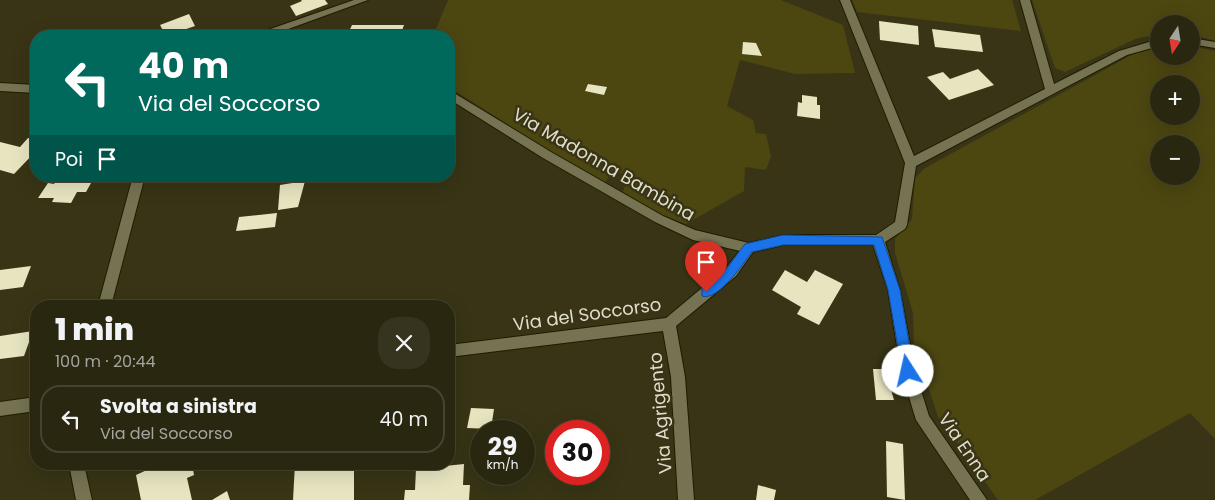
<!DOCTYPE html>
<html lang="it">
<meta charset="utf-8">
<style>
body{margin:0;font-family:Poppins,sans-serif;background:#36331e;color:#f1f3f6;height:100vh;display:flex;flex-direction:column;font-size:19px;white-space:nowrap}
*{box-sizing:border-box;margin:0}
p{font-size:16px;color:#a5a59f}
.icon{flex:none;width:28px;height:28px;fill:none;stroke:currentColor;stroke-width:2;stroke-linecap:round;stroke-linejoin:round}
.map{position:relative;flex:1;overflow:hidden}
.side{position:absolute;left:30px;top:300px;width:425px;height:170px;display:flex;flex-direction:column;background:#2a2710;border-radius:20px;box-shadow:0 5px 20px #0002,0 0 0 1px #464430}
.side>*{flex:none}
.guide{position:absolute;left:30px;top:30px;width:425px;height:152px;border-radius:20px;box-shadow:0 5px 20px #0002,0 0 0 1px #464430;background:#00695c;color:#fff;overflow:hidden}
.needle{width:32px;rotate:192deg}
.controls{position:absolute;left:1150px;top:15px;display:grid;gap:10px}
.controls a{display:grid;place-items:center;width:50px;height:50px;border-radius:50%;background:#2a2710;box-shadow:0 5px 20px #0002,0 0 0 1px #464430;font-size:25px}
.speed{position:absolute;left:470px;top:420px;display:flex;gap:10px;font-size:25px;font-weight:700;text-align:center}
.speed>*{display:grid;place-content:center;width:65px;height:65px;border-radius:50%;background:#2a2710;box-shadow:0 5px 20px #0002,0 0 0 1px #464430;line-height:1}
.speed small{font-size:12px;font-weight:400}
.speed .limit{border:8px solid #d22;background:#fff;color:#111}
.pin{position:absolute;display:grid;place-items:center;width:42px;height:42px;color:#fff;margin:-51px -21px;border-radius:50% 50% 50% 0;rotate:-45deg;box-shadow:0 0 5px #0007}
.pin .icon{rotate:45deg}
.me{position:absolute;width:55px;margin:-28px;rotate:350deg;stroke-linejoin:round;filter:drop-shadow(0 0 4px #0008)}
.turn{display:flex;align-items:center;gap:18px;height:105px;padding:0 25px;font-size:22px}
.turn .icon{width:65px;height:65px;stroke-width:2.5}
.turn b{display:block;font-size:35px;line-height:42px}
.then{display:flex;align-items:center;height:48px;padding:0 25px;background:#0003;gap:10px;font-size:19px}
.round{display:grid;place-items:center;flex:none;width:52px;height:52px;border-radius:20px;background:#36331e}
.overview{display:flex;align-items:center;justify-content:space-between;height:85px;padding:0 25px}
h1{font-size:30px;font-weight:800;line-height:38px}
ul{padding:0;list-style:none}
li{display:flex;align-items:center;gap:15px;height:68px;margin:0 10px 8px;padding:0 15px;border:2px solid #464430;border-radius:20px}
li div{flex:1}
li b{display:block;font-size:19px}
li em{font-style:normal}
.map>svg:first-child{display:block}
</style>
<div class="map">
<svg width="1215" height="500" viewBox="0 0 1215 500">
<rect width="100%" height="100%" fill="#383415"/>
<g fill="#4c4611" fill-rule="evenodd">
<path d="M448 0H781L843 25 855 73 795 74 740 60 727 106 753 120 756 133 766 134 771 156 766 170 745 167 744 191 686 224 664 216 623 192 628 175 613 172 605 182 553 153 449 87V36H433Z"/>
<path d="M852 0H1012L1021 31 857 12Z"/>
<path d="M1032 0H1215V41L1191 34V24H1159V34L1135 39 1065 72 1055 68Z"/>
<path d="M1191 46 1215 51V439L1190 413 1035 500H998L938 417 914 343 913 313 895 253V239L912 219 915 178 925 168 1137 52 1159 47V56H1191ZM1159 84H1191V116H1159ZM1159 144H1191V176H1159Z"/>
</g>
<g fill="#e7e4c0">
<path d="M301 0H325L328 4 296 16 290 6 302 1Z"/>
<path d="M189 14 195 26 166 36 160 25Z"/>
<path d="M879 21 918 26 919 45 880 40Z"/>
<path d="M352 25H404L400 36H347Z"/>
<path d="M932 29 980 35 983 52 935 47Z"/>
<path d="M743 42 756 43 762 56 742 54Z"/>
<path d="M978 69 994 85 949 100 927 77 943 72 950 79Z"/>
<path d="M588 84 607 87 604 95 585 91Z"/>
<path d="M802 95 817 97V105H820V119L797 116 798 102 802 103Z"/>
<path d="M28 138 36 140V151L14 174 0 170V142L20 147Z"/>
<path d="M58 176H95L86 192H77L71 203 52 202 54 198H38L48 183 54 184Z"/>
<path d="M238 176H250V179L239 183Z"/>
<path d="M305 181 298 207 278 210 280 185Z"/>
<path d="M277 213 275 227 236 231 239 217Z"/>
<path d="M31 266 23 287 0 290V270Z"/>
<path d="M785 270 807 282 815 270 843 284 819 325 797 314 801 307 772 290Z"/>
<path d="M33 331 24 356 0 359V336Z"/>
<path d="M873 369H885L894 400H876Z"/>
<path d="M471 408 494 409 491 429 467 428Z"/>
<path d="M886 441 903 444 905 500 887 497Z"/>
<path d="M160 464H192L194 475 187 478 192 500H141L136 475Z"/>
<path d="M295 464H354V500H293Z"/>
<path d="M464 464 463 485H470L469 500H404L405 490H415L416 469Z"/>
<path d="M758 485 776 490 774 500H756Z"/>
<path d="M227 491 230 500H212Z"/>
</g>
<g fill="none" stroke-linecap="round" stroke-linejoin="round">
<g stroke="#1f1c00" stroke-width="2">
<path id="pedestrian" d="M449 90 551 152 663 216 695 230 753 244 755 248 753 252 749 253 693 240 655 222 543 158 449 99Z"/>
</g>
<g stroke="#1f1c00" stroke-width="2">
<g id="minor">
<path d="M354 0H368L269 36H255L256 34Z"/>
<path d="M840 0H850L914 156 1045 89 1020 0H1030L1054 84 1119 51 1159 39V46L1127 55 916 166 907 225 905 229 885 242 900 290 915 371 929 416 987 500H970L916 420 901 371 888 290 873 245H783L753 252 736 276 676 326 685 377 694 500H678L671 377 663 331 449 357V345L666 318 726 268 745 244 783 235H876L895 222 905 163Z"/>
<path d="M1191 38 1215 42V48L1191 44Z"/>
<path d="M0 83 36 85V93L0 91Z"/>
<path d="M133 176H145L111 306H98Z"/>
<path d="M36 397V411L0 416V402Z"/>
<path d="M69 464H84L92 500H76Z"/>
</g>
</g>
<use href="#pedestrian" fill="#767352" fill-rule="evenodd"/>
<use href="#minor" fill="#767352" fill-rule="evenodd"/>
</g>
<path fill="#1a73e8" stroke="#114b97" d="M783 235 882 237 900 290 914 371 913 375 908 377 904 375 902 371 888 290 874 245H783L752 252C744 263 717 302 702 296V289L727 268 745 244Z"/>
<g text-anchor="middle" dominant-baseline="central" stroke-width="5" stroke-linejoin="round" paint-order="stroke">
<g font-size="18" fill="#dfdecc" stroke="#383415">
<text transform="translate(604 164) rotate(30)">Via Madonna Bambina</text>
<text transform="translate(587 314) rotate(-8)">Via del Soccorso</text>
<text transform="translate(660 413) rotate(-95)">Via Agrigento</text>
<text transform="translate(965 447) rotate(56)">Via Enna</text>
</g>
</g>
</svg>
<div class="controls">
<a><svg class="needle" viewBox="-14 -14 28 28"><path d="M0-13l5 13h-10z" fill="#e53935"/><path d="M0 13l5-13h-10z" fill="#a5a59f"/></svg></a>
<a>+</a>
<a>−</a>
</div>
<div class="speed"><div>29<small>km/h</small></div><div class="limit">30</div></div>
<div class="pin" style="left:706px;top:292px;background:#d93025"><svg class="icon" aria-label="arrive" viewBox="0 0 24 24"><path d="M6 21V4h12l-3 4 3 4H6"/></svg></div>
<svg class="me" style="left:908px;top:371px" viewBox="-20 -20 40 40"><circle r="19" fill="#fff"/><path d="M0-13L10 11 0 6-10 11z" fill="#1a73e8"/></svg>
<div class="guide">
<div class="turn"><svg class="icon" aria-label="left" viewBox="0 0 24 24"><path d="M17 20v-9H6M10 6l-5 5 5 5"/></svg><div><b>40 m</b>Via del Soccorso</div></div>
<div class="then">Poi<svg class="icon" aria-label="arrive" viewBox="0 0 24 24"><path d="M6 21V4h12l-3 4 3 4H6"/></svg></div>
</div>
<section class="side">
<div class="overview"><div><h1>1 min</h1><p>100 m · 20:44</p></div><a class="round"><svg class="icon" aria-label="close" viewBox="0 0 24 24"><path d="M6 6l12 12M18 6L6 18"/></svg></a></div>
<ul>
<li><svg class="icon" aria-label="left" viewBox="0 0 24 24"><path d="M17 20v-9H6M10 6l-5 5 5 5"/></svg><div><b>Svolta a sinistra</b><p>Via del Soccorso</p></div><em>40 m</em></li>
</ul>
</section>
</div>
